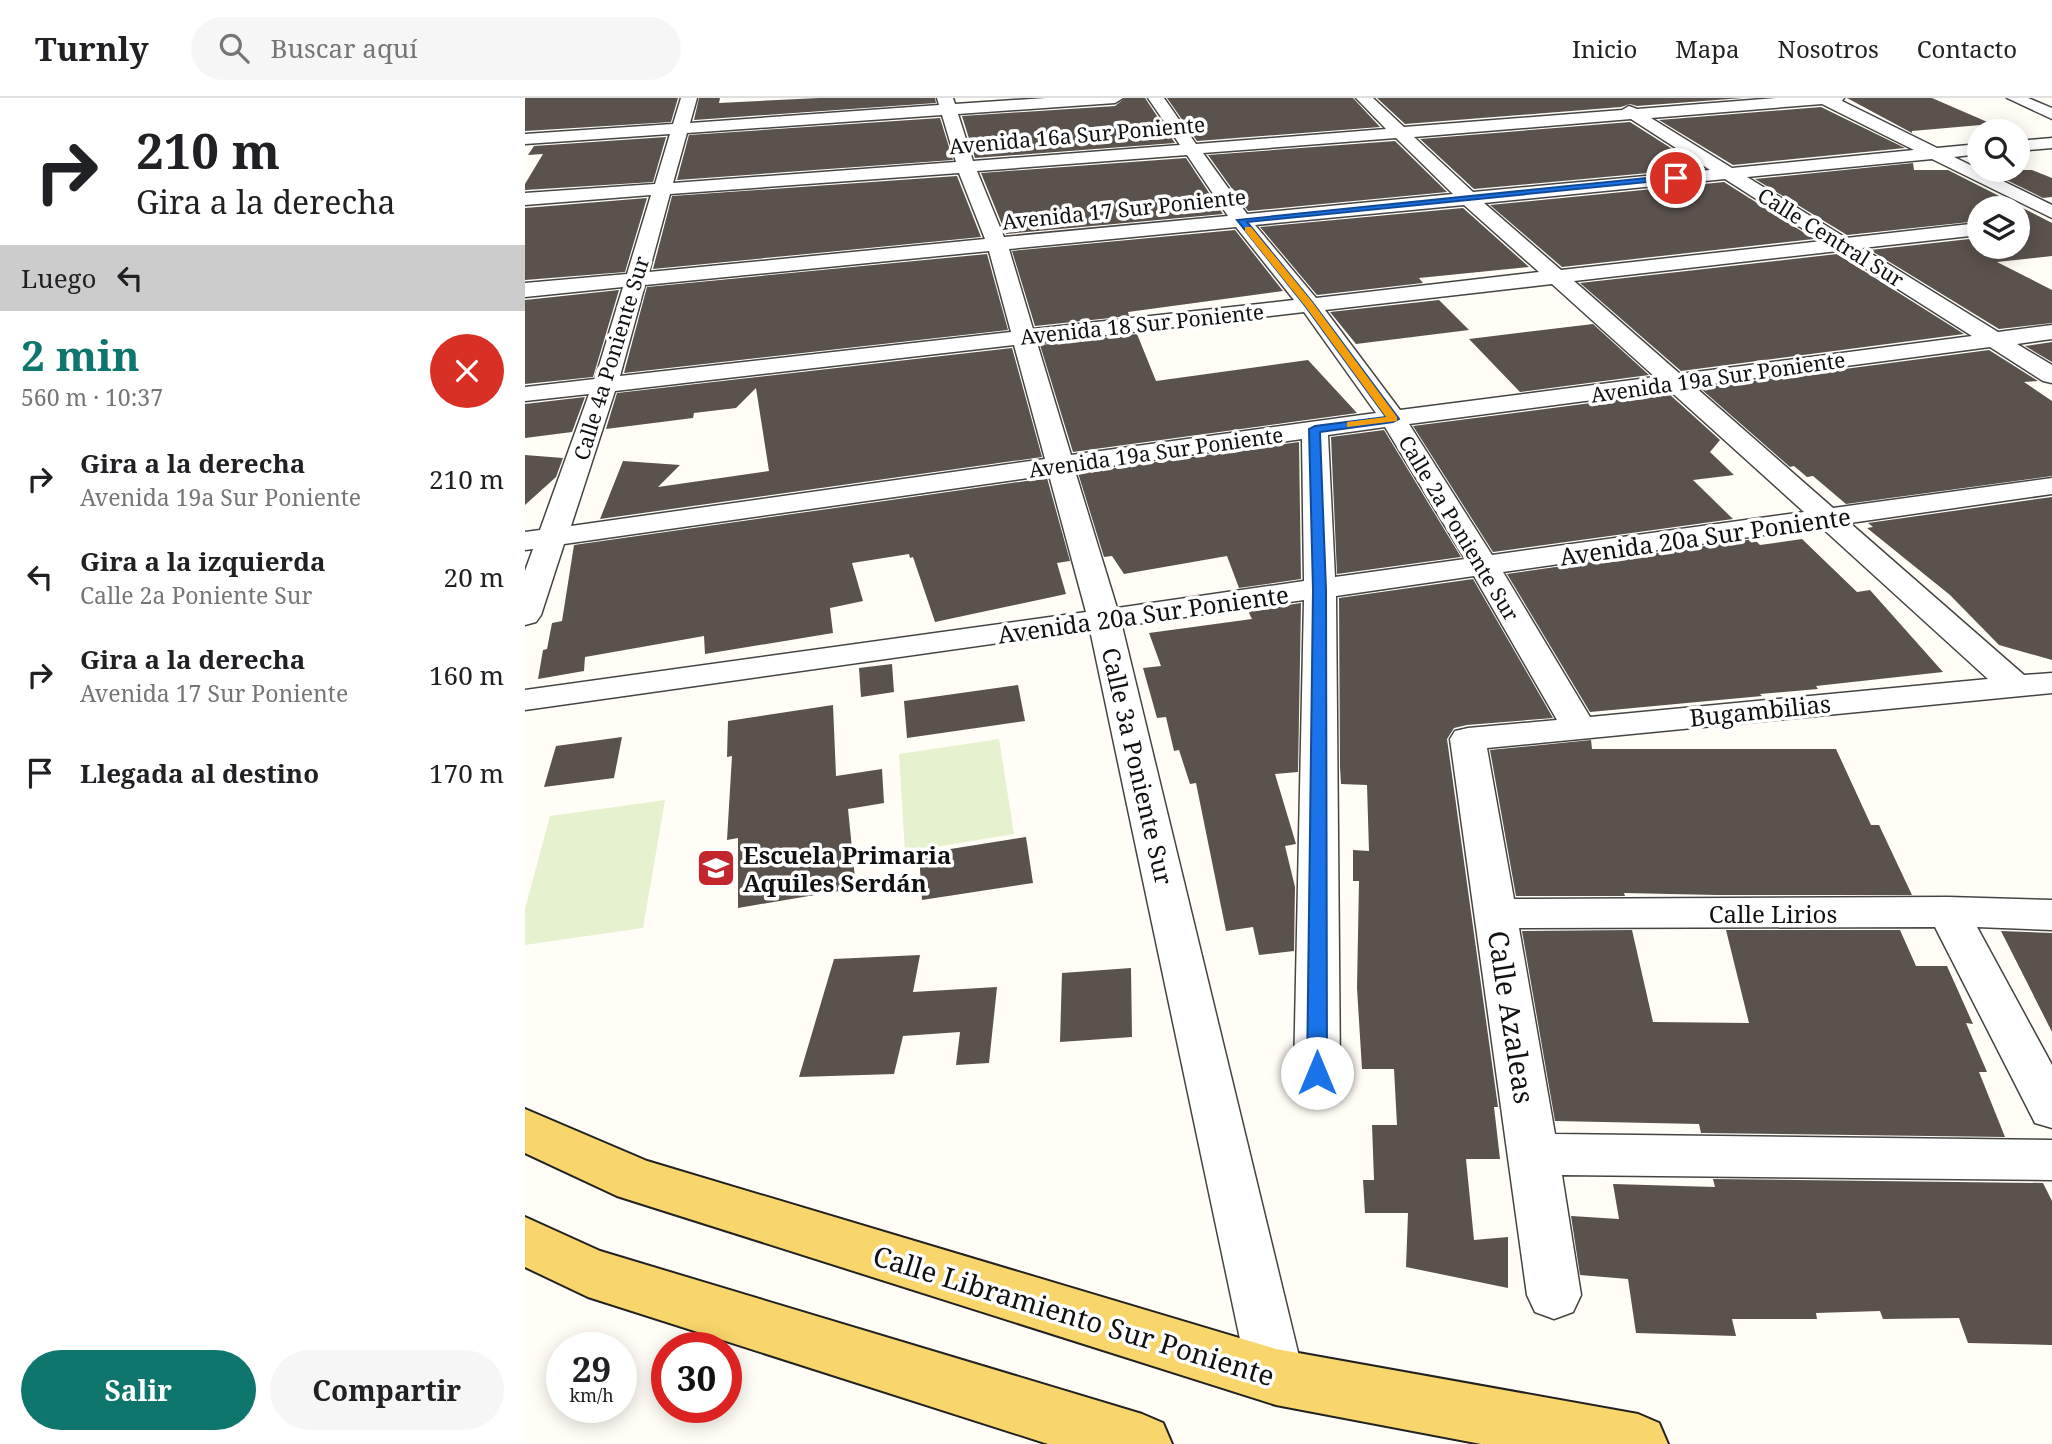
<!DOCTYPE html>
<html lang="es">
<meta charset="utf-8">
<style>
body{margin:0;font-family:"Noto Serif",serif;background:#f6f6f6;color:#202124;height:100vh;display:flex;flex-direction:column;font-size:26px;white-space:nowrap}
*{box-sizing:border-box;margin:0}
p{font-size:23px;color:#757577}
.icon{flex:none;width:38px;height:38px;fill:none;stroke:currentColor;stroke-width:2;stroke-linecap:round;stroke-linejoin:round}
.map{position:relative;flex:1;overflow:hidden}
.panel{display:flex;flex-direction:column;background:#fff;width:525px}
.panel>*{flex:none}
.hud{background:#fff;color:#202124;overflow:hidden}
.controls{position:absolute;left:1442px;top:21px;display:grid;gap:14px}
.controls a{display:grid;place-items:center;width:63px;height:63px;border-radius:50%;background:#fff;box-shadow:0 4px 18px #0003;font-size:35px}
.speed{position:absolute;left:21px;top:1234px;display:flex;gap:14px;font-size:35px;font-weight:700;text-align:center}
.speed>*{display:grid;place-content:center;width:91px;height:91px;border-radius:50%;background:#fff;box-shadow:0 4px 18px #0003;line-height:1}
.speed small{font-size:18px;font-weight:400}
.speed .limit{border:10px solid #d22;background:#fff;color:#111}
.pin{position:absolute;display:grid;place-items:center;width:60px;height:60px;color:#fff;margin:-30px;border:4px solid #fff;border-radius:50%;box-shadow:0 2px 7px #0007}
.me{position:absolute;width:77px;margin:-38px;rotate:0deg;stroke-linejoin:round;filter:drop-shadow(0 0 5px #0008)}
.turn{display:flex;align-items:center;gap:24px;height:147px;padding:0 21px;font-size:32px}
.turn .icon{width:91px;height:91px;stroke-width:2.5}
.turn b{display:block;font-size:49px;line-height:60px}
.then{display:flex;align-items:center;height:66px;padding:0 21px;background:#0003;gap:14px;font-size:26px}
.round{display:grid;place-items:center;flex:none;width:74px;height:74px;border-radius:37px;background:#f6f6f6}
.headline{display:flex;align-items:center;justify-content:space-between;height:119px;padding:0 21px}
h1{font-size:42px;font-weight:700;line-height:52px;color:#0f766e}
.primary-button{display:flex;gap:14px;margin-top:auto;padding:14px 21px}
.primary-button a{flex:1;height:80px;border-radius:42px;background:#0f766e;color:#fff;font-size:28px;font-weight:700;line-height:80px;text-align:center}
.primary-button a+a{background:#f6f6f6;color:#202124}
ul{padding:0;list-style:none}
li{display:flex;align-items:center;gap:21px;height:98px;padding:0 21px}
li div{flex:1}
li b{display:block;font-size:26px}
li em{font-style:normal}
header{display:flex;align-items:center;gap:42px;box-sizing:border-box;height:98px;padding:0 35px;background:#fff;border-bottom:2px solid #e0e0e0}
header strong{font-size:33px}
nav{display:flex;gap:38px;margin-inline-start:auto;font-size:24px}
.search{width:490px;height:63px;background:#f6f6f6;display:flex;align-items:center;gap:18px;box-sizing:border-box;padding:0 24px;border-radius:38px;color:#757577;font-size:26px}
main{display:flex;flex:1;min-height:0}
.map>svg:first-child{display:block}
</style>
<header>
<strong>Turnly</strong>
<div class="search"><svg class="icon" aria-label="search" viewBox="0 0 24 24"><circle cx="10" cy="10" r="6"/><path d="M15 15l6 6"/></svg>Buscar aquí</div>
<nav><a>Inicio</a><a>Mapa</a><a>Nosotros</a><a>Contacto</a></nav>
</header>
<main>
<section class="panel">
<div class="hud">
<div class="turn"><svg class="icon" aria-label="right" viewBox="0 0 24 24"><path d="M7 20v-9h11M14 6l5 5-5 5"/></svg><div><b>210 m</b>Gira a la derecha</div></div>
<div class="then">Luego<svg class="icon" aria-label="left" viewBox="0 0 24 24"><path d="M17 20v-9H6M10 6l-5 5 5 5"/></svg></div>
</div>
<div class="headline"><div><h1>2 min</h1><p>560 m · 10:37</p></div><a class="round" style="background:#d93025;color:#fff"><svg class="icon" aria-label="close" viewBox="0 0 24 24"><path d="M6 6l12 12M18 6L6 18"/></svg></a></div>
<ul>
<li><svg class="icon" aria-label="right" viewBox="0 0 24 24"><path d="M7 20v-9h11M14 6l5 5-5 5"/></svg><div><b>Gira a la derecha</b><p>Avenida 19a Sur Poniente</p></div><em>210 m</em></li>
<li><svg class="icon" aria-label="left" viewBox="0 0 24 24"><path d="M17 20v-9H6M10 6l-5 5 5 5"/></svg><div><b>Gira a la izquierda</b><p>Calle 2a Poniente Sur</p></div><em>20 m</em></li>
<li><svg class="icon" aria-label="right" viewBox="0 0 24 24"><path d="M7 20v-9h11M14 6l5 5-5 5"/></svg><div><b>Gira a la derecha</b><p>Avenida 17 Sur Poniente</p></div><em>160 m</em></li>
<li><svg class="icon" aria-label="arrive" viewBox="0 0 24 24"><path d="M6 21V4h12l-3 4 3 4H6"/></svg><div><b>Llegada al destino</b></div><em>170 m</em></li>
</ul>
<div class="primary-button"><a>Salir</a><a>Compartir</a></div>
</section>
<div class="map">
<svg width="1527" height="1346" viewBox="0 0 1527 1346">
<rect width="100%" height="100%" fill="#fffdf5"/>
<g fill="#e6f2cf">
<path d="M474 641 489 736 380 754 374 656Z"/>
<path d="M140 702 118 830 0 847V811L25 718Z"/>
</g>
<g fill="#5a524d">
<path d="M0 0H153L146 24 0 33Z"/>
<path d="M174 0H195L194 5 294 0H410L411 5 169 22Z"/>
<path d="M600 0H620L650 45 450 60 437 18 590 8Z"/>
<path d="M642 0H828L855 29 672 43Z"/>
<path d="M852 0H1218L1112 8 1105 6 1096 9 880 26Z"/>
<path d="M1322 0H1407L1467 26 1387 33V35Z"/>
<path d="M1296 9 1380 50 1208 67 1134 22Z"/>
<path d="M415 20 428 62 152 82 164 37Z"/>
<path d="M1105 24 1177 70 949 91 895 41Z"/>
<path d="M141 39 128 84 0 92V86L18 56 3 57 9 48Z"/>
<path d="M870 43 922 94 723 113 683 57Z"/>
<path d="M661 60 698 116 481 136 456 75Z"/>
<path d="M1388 65 1389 72H1423L1527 125V158L1472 164 1527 192V225L1474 231 1345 152 1454 140V149H1493V110H1454V123L1322 137 1230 81Z"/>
<path d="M1461 72H1507L1527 80V99L1518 100Z"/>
<path d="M432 78 456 139 128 171 147 98Z"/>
<path d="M1199 84 1289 141 1037 169 965 107Z"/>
<path d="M122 100 100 174 0 182V110Z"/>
<path d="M938 110 1004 169 894 180 898 185 792 197 735 129Z"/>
<path d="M710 132 758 193 603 214 604 218 510 228 487 153Z"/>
<path d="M462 156 483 232 99 275 122 189Z"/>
<path d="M1312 156 1439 236 1156 273 1055 185Z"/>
<path d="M94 192 68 279 0 286V202Z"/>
<path d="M914 202 944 232 831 246 805 214Z"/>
<path d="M1068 226 1124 277 995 294 944 241Z"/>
<path d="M612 236 631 283 783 262 832 315 548 354 515 247Z"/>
<path d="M1527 244V264L1500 248Z"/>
<path d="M487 250 517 359 75 421 98 363 155 367 133 389 244 373 231 290 211 310 169 315 168 320 81 331 92 295Z"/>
<path d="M1464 252 1513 283 1499 284 1527 303V378L1321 406 1288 378 1282 379 1269 368 1265 369 1175 290Z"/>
<path d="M1143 295 1195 342 1185 354 1209 377 1168 382 1208 421 968 454 888 328Z"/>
<path d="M60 299 47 334 0 340V306Z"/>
<path d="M859 332 936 459 812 476 806 339Z"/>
<path d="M774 344 776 481 714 490 702 458 599 476 587 458 579 459 553 375Z"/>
<path d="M0 357 38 360 31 379 0 407Z"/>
<path d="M522 380 545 463 532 465 541 496 410 524 388 459 385 460 384 456 327 465 338 503 305 510 308 535 180 556 179 538 60 559 59 573 13 581 18 552 22 551 27 525 37 523 49 447Z"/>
<path d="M1527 399V562L1474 547 1425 497 1342 430 1348 429 1343 425Z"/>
<path d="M1229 441 1235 447 1277 441 1332 494 1345 492 1418 574 1291 588 1293 591 1235 596 1237 598 1065 614 982 476Z"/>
<path d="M948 481 1028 620 942 627 929 630 922 641 973 1009H969L975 1061H941L949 1142 983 1139V1190L881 1169 883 1115H840L838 1082H849L847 1027H872L869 971H837L832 890 834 783H828V752L844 753 842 687 816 686 815 669 814 500Z"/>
<path d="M776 505 773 674 750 676 771 746 760 748 770 789 769 853 734 857 728 829 701 833 671 685 665 686 654 652 649 653 641 619 632 620 618 570 636 568 624 535 727 521 723 513Z"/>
<path d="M367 566 369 594 336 599 334 570Z"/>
<path d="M493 587 500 623 382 640 379 603Z"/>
<path d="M308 607 311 678 357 671 359 705 323 711 331 790 213 810V740L202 742 207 658 202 659 203 623Z"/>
<path d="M97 639 89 680 19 689 31 648Z"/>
<path d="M1066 642 1067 651H1311L1346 727H1354L1387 797H1192L1099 795 1100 798H991L965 652Z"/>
<path d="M501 739 508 785 397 802 394 756Z"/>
<path d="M1107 832 1128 924 1224 925 1201 832H1375L1391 868H1422L1448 926 1441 925 1462 974H1454L1480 1039 1176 1035 1174 1026 1030 1023 997 833Z"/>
<path d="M1476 833 1527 835V934Z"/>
<path d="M395 857 388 894 472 889 464 965 431 967 435 934 378 938 369 976 274 979 309 861Z"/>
<path d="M606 870 607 939 535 944 537 875Z"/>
<path d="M1188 1081 1518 1085 1527 1103V1247L1443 1245 1434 1220 1358 1221 1355 1213 1291 1215 1292 1221H1207L1211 1238 1111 1235 1103 1181 1055 1177 1046 1118 1094 1121 1088 1086 1190 1089Z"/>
</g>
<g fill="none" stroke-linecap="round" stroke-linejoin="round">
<g stroke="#444" stroke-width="3">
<g id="minor">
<path d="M156 0H172L165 25 414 7 412 0H428L430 6 521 0H598L590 5 433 16 448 63 655 47 623 0H639L671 46 861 31 831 0H848L879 29 1097 12 1104 8 1112 11 1251 0H1319L1317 3 1412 50 1454 46V56L1429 59 1527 107V120L1407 61 1222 79 1321 140 1454 125V137L1337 150 1473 234 1527 227V241L1492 246 1527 267V285L1518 283 1465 249 1169 288 1308 410 1527 380V396L1325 425 1499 577 1527 575V595L962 650 989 801 1423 799 1527 802V832L1452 829 1527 967V1030L1510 1025 1410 829 994 830 1030 1036 1527 1042V1082L1037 1077 1056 1197 1048 1214 1029 1221 1010 1214 1002 1197 925 641 930 633 943 630 1032 622 949 478 811 498 815 975 808 988 792 993 776 988 769 975 779 502 597 528 779 1279 771 1298 751 1306 731 1298 723 1279 565 532 0 612V592L561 514 524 377 39 446 16 517 11 524 0 527V473L8 451 0 452V434L15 432 64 296 0 303V289L70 281 98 189 0 199V185L102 176 126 97 0 107V95L130 86 145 36 0 46V36L148 26ZM1297 6 1389 52 1207 70 1126 20ZM417 17 431 64 148 85 162 35ZM1106 21 1185 72 948 94 889 39ZM871 40 928 96 722 116 678 55ZM662 57 703 118 479 139 452 73ZM434 75 460 141 124 174 145 96ZM1200 81 1297 143 1036 172 959 105ZM939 107 1014 174 791 200 730 127ZM711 129 769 202 508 231 484 151ZM464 153 486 234 95 278 120 187ZM1313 153 1447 238 1155 276 1049 183ZM1027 186 1130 279 875 312 800 212ZM779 214 851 315 546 357 512 245ZM489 247 520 361 46 428 90 293ZM1144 292 1279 414 967 457 884 326ZM860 329 940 461 810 479 803 337ZM777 341 779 483 592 510 550 373ZM1296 429 1463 581 1065 619 978 474Z"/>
<path d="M1482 0H1503L1527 10V21Z"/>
<path d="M1527 40V50L1493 53V43Z"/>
</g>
</g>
<g stroke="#222" stroke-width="4">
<g id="major">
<path d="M0 1011 122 1063 751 1251 1113 1316 1134 1325 1143 1346H956L751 1307 92 1098 0 1055Z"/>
<path d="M0 1119 75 1153 617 1316 638 1325 647 1346H523L63 1199 0 1169Z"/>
</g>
</g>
<use href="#minor" fill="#fff" fill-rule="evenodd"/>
<use href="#major" fill="#f9d66b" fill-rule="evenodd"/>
</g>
<path fill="#1a73e8" stroke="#114b97" stroke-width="2" d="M1151 77 1153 81 722 124 788 205 874 321 868 324 795 334 801 492 802 975 799 980 792 983 784 980 782 975 788 492 784 331 790 328 861 319 781 209 712 122Z"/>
<path fill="#f59e0b" d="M720 129H726L788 205 872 319V323L822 329V324L861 319 781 209 720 133Z"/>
<defs>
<g id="school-square" transform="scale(2.0125)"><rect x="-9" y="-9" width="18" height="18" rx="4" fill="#c4262e" stroke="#fff"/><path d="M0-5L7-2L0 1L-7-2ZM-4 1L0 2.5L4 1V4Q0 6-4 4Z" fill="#fff"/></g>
</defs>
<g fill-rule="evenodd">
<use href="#school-square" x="191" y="770"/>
</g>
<g text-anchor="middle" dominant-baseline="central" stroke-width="7" stroke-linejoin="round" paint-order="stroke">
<g font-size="21" fill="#111" stroke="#fff">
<text transform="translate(552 37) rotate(-5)">Avenida 16a Sur Poniente</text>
<text transform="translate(599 111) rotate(-6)">Avenida 17 Sur Poniente</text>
<text transform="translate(1306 139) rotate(32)">Calle Central Sur</text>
<text transform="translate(617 226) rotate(-6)">Avenida 18 Sur Poniente</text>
<text transform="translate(86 260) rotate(-73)">Calle 4a Poniente Sur</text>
<text transform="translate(1193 279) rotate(-8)">Avenida 19a Sur Poniente</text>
<text transform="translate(631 354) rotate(-8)">Avenida 19a Sur Poniente</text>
<text transform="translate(934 430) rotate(59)">Calle 2a Poniente Sur</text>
</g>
<g font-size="24" fill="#111" stroke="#fff">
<text transform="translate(1180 438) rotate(-8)">Avenida 20a Sur Poniente</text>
<text transform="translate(618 516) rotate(-8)">Avenida 20a Sur Poniente</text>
<text transform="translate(1235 612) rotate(-6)">Bugambilias</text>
<text transform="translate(613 668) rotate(77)">Calle 3a Poniente Sur</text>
<text x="1248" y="815">Calle Lirios</text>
</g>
<g font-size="24" font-weight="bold" fill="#111" stroke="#fff" text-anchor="start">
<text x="218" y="756">Escuela Primaria<tspan x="218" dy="28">Aquiles Serdán</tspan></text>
</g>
<g font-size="28" fill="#111" stroke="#fff">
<text transform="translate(987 919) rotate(81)">Calle Azaleas</text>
<text transform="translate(549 1217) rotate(17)">Calle Libramiento Sur Poniente</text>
</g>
</g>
</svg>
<div class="controls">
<a><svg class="icon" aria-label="search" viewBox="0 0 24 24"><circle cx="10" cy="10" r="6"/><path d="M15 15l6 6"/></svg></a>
<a><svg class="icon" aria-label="layers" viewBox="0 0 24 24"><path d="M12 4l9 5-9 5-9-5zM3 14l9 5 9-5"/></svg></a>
</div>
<div class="speed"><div>29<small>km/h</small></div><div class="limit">30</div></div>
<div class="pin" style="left:1151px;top:80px;background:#d93025"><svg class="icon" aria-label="arrive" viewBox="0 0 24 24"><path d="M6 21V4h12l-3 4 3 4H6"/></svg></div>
<svg class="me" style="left:792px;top:975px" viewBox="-20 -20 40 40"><circle r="19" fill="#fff"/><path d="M0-13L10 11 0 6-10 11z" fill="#1a73e8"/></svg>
</div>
</main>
